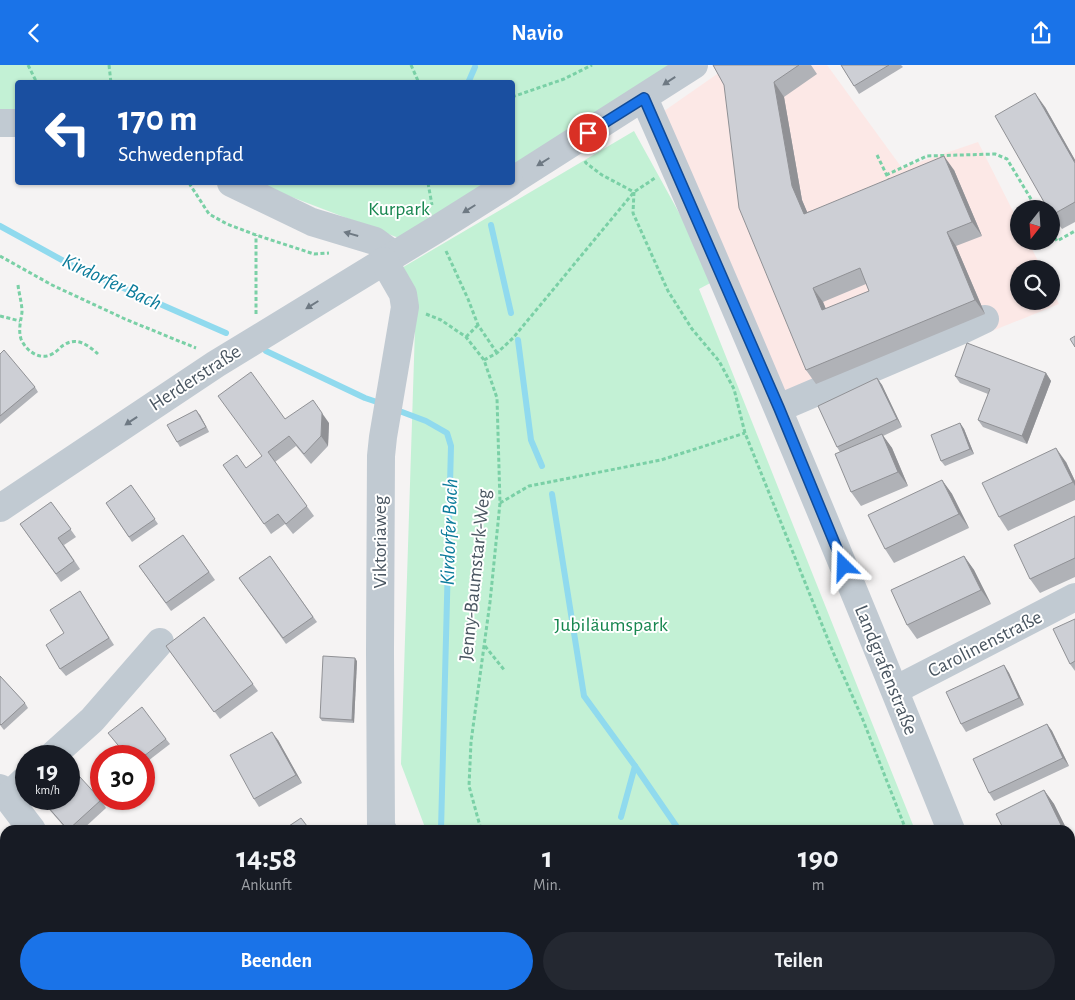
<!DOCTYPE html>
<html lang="de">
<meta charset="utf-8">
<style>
body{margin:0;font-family:"Alegreya Sans",sans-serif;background:#242831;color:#f1f3f6;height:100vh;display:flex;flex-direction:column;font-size:19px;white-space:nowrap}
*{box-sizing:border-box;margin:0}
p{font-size:16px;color:#9ea1a6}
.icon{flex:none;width:28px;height:28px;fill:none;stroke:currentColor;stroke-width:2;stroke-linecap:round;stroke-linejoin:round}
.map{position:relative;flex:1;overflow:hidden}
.drawer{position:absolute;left:0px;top:760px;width:1075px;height:175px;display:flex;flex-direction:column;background:#171b24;border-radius:15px 15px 0 0;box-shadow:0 1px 4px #0004}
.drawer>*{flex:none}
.hud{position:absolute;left:15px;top:15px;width:500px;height:105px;border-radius:5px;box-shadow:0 1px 4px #0004;background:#1a4fa0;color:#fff;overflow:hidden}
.needle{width:32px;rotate:197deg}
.buttons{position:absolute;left:1010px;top:135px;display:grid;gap:10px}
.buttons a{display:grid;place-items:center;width:50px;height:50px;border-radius:50%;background:#171b24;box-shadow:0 1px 4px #0004;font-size:25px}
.speed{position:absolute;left:15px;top:680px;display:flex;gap:10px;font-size:25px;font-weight:700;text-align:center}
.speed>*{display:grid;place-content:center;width:65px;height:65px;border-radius:50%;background:#171b24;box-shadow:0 1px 4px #0004;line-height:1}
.speed small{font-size:12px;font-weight:400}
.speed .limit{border:8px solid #d22;background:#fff;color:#111}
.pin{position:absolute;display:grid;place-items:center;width:42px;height:42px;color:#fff;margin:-21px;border:2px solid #fff;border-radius:50%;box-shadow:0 1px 5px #0007}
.me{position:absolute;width:55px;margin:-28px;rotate:338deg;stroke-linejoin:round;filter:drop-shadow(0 0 4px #0008)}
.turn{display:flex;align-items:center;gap:18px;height:105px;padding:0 20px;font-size:22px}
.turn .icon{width:65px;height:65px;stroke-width:2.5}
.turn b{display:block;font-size:35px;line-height:42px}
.eta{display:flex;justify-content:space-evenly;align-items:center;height:85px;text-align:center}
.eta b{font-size:30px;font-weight:600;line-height:35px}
.button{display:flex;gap:10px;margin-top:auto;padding:10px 20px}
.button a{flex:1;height:58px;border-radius:30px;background:#1a73e8;color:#fff;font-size:20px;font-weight:600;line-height:58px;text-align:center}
.button a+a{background:#242831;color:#f1f3f6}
header{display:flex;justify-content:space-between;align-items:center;height:65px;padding:0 20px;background:#1a73e8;color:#fff;font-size:22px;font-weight:600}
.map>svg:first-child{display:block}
</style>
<header><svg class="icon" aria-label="back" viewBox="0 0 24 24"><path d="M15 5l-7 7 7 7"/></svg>Navio<svg class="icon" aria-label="share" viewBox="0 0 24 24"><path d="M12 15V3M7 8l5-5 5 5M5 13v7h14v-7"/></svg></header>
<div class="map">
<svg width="1075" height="935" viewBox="0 0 1075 935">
<rect width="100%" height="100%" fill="#f5f3f3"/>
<path fill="#fce8e6" d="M730 0H827L902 103 978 77 1019 158V176H1028L1042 204H1019V236H1051V223L1059 239 787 349 657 51Z"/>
<g fill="#c3f1d5">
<path d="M0 0H680L513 106 512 18H18L17 50H0Z"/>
<path d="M634 66 716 215 699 224 862 633 915 765H426L401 699 416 232 400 204Z"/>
<path d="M255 118H495L404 175Z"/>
<path d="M491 930H982L984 935H493Z"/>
</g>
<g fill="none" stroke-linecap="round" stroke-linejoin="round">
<g stroke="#90daee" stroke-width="6">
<path d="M468 18 475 2"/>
<path d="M491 160 511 248"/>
<path d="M0 161 71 200 226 268"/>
<path d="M518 275 531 375 542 401"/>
<path d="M266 286 365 333 383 339"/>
<path d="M394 344 426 356 447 368 451 381 441 765"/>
<path d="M552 429 584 631 635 701 621 752"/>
<path d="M635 701 679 765"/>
<path d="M530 930 532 935"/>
<path d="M761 935V930"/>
</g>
<g stroke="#7ad0a6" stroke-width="3" stroke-dasharray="4 2.5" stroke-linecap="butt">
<path d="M28 0 37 18"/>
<path d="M109 0 111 18"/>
<path d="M411 0 419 18"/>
<path d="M512 32 564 14 592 0"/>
<path d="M877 90 890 117"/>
<path d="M585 96 586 98 602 110 634 127 633 148 668 226 692 264 719 296 734 324 745 368 833 587 863 655 906 765"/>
<path d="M886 110 927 91 995 89 1007 94 1037 144"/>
<path d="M189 118 209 149 227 159 256 170 314 189 329 188"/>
<path d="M428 118 432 140"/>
<path d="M1051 167 1057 176 1075 166"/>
<path d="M446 186 468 234 478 260 497 288"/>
<path d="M0 191 52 220 125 254 196 283"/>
<path d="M18 220C19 229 22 238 22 247 21 256 18 264 21 274 26 286 40 296 52 289 57 287 60 282 64 280 77 271 89 281 98 289"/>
<path d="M256 249V170"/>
<path d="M426 249 441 255 466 272 484 295 497 333 500 438 490 537 471 677 469 721 480 761 483 765"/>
<path d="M0 251 20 256"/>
<path d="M466 272 478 260"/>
<path d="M484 295 497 288 513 273 634 127 655 113"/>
<path d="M500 438 529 421 661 395 745 368"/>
<path d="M485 581 505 606"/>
<path d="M595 930 597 935"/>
<path d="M956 930 957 935"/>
</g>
<g stroke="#c1cad2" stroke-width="28">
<path d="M644 33C751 275 852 519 951 765"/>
<path d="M0 58H18"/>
<path d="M512 116 694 0"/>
<path d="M231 118 312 157 375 176 394 190"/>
<path d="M779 343 962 265 985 254"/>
<path d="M0 443 216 299 437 164 510 118"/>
<path d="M895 625 1075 532"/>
<path d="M52 691 92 655 160 577"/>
<path d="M0 723 32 765"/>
<path d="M7 732 26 714"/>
<path d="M383 765 381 762 380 587 381 391 383 372 405 242 403 229 384 196"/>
<path d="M153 930 157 935"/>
<path d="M484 930 487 935"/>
<path d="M1017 930 1019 935"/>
<path d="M1069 935 1075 932"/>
</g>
</g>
<g fill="#b0b2b7" fill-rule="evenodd">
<path d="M713 0H811L817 9 784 32 802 135 807 147 954 105 982 171 956 181 985 249 816 319 806 305 724 20ZM866 219 869 226 826 244 823 237Z"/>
<path d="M841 0H901L903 2 859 29Z"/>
<path d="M1045 42 1075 95V157L1062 164 1052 150Z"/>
<path d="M0 289 35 322 38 327 0 359Z"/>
<path d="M1046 308 1051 316 1027 379 983 362 978 355 988 329 960 318 955 311Z"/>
<path d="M877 313 882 320 902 362 883 371 892 383 908 421 861 441 851 427 840 387 837 382Z"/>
<path d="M200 350 209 367 180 382 177 377Z"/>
<path d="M285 354 329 358 328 381 311 399 296 381 275 397 314 451 293 469 285 459 271 469 223 400 246 403 262 392Z"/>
<path d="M960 358 964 364 974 389 945 401 941 396Z"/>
<path d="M1066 397 1075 416V435L1008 466 999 452Z"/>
<path d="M942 415 952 429 969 463 894 498 885 484Z"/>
<path d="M131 420 158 459 132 477 106 438Z"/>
<path d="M51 437 76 472 64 480 80 504 61 517 20 459Z"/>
<path d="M1075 451V512L1040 528 1030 514Z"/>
<path d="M183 470 215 515 171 546 139 501Z"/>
<path d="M270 491 317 557 286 579 239 513Z"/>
<path d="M964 491 974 505 991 539 917 574 907 560Z"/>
<path d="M80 526 114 580 66 611 60 604 64 568Z"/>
<path d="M204 552 258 626 220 654 166 581Z"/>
<path d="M1075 554V606L1070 599Z"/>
<path d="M357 596 354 658 322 656 320 653Z"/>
<path d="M1004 600 1009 608 1024 640 966 667 961 659Z"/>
<path d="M0 611 25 638 28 643 4 665 0 660Z"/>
<path d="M1047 659 1052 666 1069 701 994 736 989 728Z"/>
<path d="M166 674 170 679 144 699V691Z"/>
<path d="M278 675 302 718 259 742 254 734Z"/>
<path d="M1044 725 1054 739 1067 765H1004Z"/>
<path d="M40 734H69L101 735 106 743 82 765H67Z"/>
<path d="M0 784 5 790V812L4 814 5 817 0 821Z"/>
<path d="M1075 847V886L1070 889V849Z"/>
<path d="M0 870 5 877V905L0 909Z"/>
</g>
<g fill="#909195">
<path d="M774 17 784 32 802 135 814 163 804 149 792 121Z"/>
<path d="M1035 28 1045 42 1075 95V98Z"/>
<path d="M944 91 954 105 982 171 972 157Z"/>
<path d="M947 167 956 181 985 249 975 235Z"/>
<path d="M813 223 823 237 832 259 822 245Z"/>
<path d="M1046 308 1051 316 1027 379 1022 371Z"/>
<path d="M877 313 882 320 902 362 897 354Z"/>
<path d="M196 345 200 350 209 367 206 362Z"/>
<path d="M322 348 329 358 328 381 321 371Z"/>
<path d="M960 358 964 364 974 389 970 384Z"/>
<path d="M882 369 892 383 908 421 898 407Z"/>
<path d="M1056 383 1066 397 1075 416V421Z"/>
<path d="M942 415 952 429 969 463 959 449Z"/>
<path d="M964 491 974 505 991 539 981 525Z"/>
<path d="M355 593 357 596 354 658 352 655Z"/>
<path d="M1004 600 1009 608 1024 640 1019 633Z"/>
<path d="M1047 659 1052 666 1069 701 1063 693Z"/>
<path d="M272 667 278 675 302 718 296 710Z"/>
<path d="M1044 725 1054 739 1067 765H1065L1061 760Z"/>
</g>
<g fill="#cdcfd5" stroke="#909195" fill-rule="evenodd">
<path d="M713 0H799L774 17 792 121 804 149 944 91 972 157 947 167 975 235 806 305 739 143 724 20ZM860 203 869 226 822 245 813 223Z"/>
<path d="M841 0H889L854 21Z"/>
<path d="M1035 28 1075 98V137L1052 150 1051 149V144H1048L995 51Z"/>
<path d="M1075 271V282L1070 274Z"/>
<path d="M967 278 1046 308 1022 371 978 355 990 324 955 311Z"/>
<path d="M4 285 35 322 0 351V289Z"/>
<path d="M251 307 285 354 313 335 322 348 321 371 304 389 289 371 268 387 307 441 286 459 278 449 264 459 223 400 237 390 246 403 262 391 218 331Z"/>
<path d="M877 313 897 354 837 382 818 341Z"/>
<path d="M196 345 206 362 177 377 167 360Z"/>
<path d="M960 358 970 384 941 396 931 370Z"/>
<path d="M882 369 898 407 851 427 835 389Z"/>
<path d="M1056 383 1073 417 999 452 982 418Z"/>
<path d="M942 415 959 449 885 484 868 450Z"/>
<path d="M131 420 155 454 129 472 106 438Z"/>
<path d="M51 437 71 464 58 473 74 496 56 509 20 459Z"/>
<path d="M1075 451V493L1030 514 1014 480Z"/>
<path d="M183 470 209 507 166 538 139 501Z"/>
<path d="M270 491 313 552 283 573 239 513Z"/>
<path d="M964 491 981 525 907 560 891 525Z"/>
<path d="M80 526 109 573 60 604 46 580 64 568 50 545Z"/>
<path d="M204 552 253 619 214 647 166 581Z"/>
<path d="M1075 554V596L1070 599 1053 564Z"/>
<path d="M323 591 355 593 352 655 320 653Z"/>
<path d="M1004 600 1019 633 961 659 946 627Z"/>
<path d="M0 611 25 638 1 660 0 659Z"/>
<path d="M142 642 166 674 144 691H127L108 668Z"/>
<path d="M1047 659 1063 693 989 728 973 694Z"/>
<path d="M272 667 296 710 254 734 230 690Z"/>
<path d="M69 700 101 735 68 765 41 734H69Z"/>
<path d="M1044 725 1061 760 1051 765H1004L996 749Z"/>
<path d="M301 753 310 765H283Z"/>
<path d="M0 784 4 789 0 792Z"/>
<path d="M0 795 5 800 0 804Z"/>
<path d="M1075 847V879L1070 882V849Z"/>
<path d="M0 870 5 877V894L0 897Z"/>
<path d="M5 926V930H32L35 935H0V930Z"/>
<path d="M205 930H255L259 935H209Z"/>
</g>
<defs><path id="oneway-solid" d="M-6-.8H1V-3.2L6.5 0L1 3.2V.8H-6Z" transform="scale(1.25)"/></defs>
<g fill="#6e7983">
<use href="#oneway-solid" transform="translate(669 16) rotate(147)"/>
<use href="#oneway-solid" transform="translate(543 97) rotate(148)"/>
<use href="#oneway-solid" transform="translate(469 144) rotate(148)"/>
<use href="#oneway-solid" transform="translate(351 169) rotate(-164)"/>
<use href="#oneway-solid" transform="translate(312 240) rotate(148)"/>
<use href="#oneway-solid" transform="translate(131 356) rotate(146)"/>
</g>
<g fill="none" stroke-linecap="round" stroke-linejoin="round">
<g stroke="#114b97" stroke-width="12">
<path id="route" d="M588 68 644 33 779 343 844 501"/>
</g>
<use href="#route" stroke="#1a73e8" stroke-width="9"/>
</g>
<g text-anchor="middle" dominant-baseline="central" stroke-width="4" stroke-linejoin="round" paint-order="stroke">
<g font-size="20" fill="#17864f" stroke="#fff">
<text x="399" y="144">Kurpark</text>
<text x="611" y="560">Jubiläumspark</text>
</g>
<g font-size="20" fill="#4a5661" stroke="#fff">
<text transform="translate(195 313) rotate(-33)">Herderstraße</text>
<text transform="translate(380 477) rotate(-90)">Viktoriaweg</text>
<text transform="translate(475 510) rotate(-84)">Jenny-Baumstark-Weg</text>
<text transform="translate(985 579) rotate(-27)">Carolinenstraße</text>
<text transform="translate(886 605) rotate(68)">Landgrafenstraße</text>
</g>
<g font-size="21" font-style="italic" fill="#0c7c9b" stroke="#fff">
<text transform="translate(112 217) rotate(25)">Kirdorfer Bach</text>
<text transform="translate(449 467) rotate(-88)">Kirdorfer Bach</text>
</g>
</g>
</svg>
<div class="buttons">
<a><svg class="needle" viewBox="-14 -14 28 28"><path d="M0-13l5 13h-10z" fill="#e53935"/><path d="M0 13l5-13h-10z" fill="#9ea1a6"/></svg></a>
<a><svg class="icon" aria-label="search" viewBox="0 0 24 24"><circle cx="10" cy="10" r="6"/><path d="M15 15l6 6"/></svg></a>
</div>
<div class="speed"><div>19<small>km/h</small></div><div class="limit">30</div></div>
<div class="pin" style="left:588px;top:68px;background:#d93025"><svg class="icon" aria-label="arrive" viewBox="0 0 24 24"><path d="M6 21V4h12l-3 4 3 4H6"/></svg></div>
<svg class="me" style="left:844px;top:501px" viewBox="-20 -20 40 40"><path d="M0-17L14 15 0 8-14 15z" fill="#1a73e8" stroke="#fff" stroke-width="4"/></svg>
<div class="hud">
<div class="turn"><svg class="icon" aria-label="left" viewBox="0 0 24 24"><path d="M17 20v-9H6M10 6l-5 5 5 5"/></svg><div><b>170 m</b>Schwedenpfad</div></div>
</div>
<section class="drawer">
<div class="eta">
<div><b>14:58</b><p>Ankunft</p></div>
<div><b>1</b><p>Min.</p></div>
<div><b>190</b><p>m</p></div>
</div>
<div class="button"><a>Beenden</a><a>Teilen</a></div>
</section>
</div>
